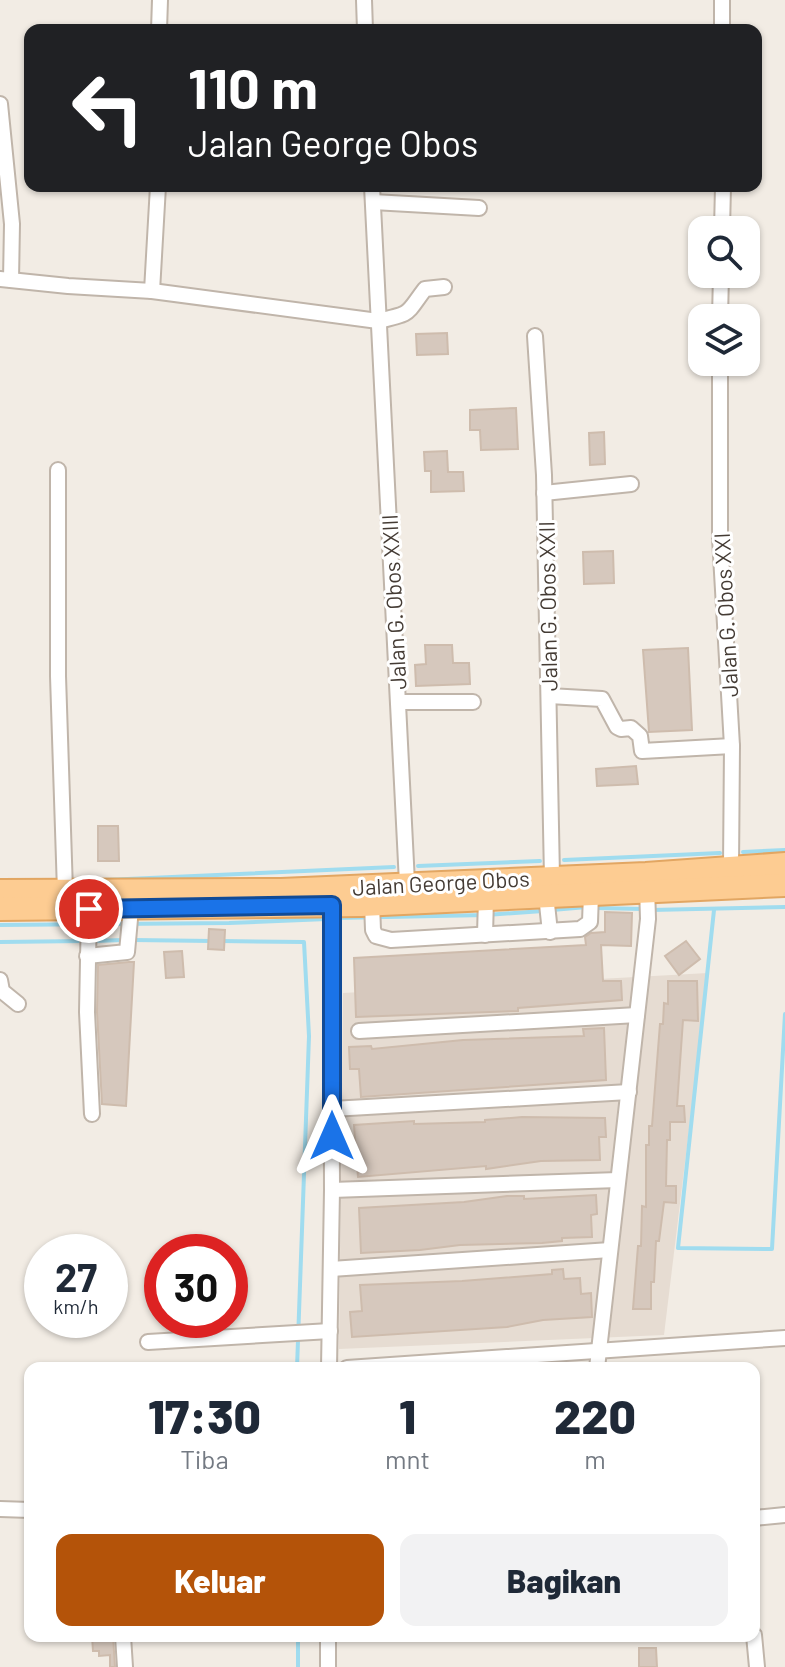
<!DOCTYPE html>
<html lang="id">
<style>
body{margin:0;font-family:Barlow,sans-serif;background:#f2f2f3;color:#1f2937;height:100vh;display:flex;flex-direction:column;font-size:30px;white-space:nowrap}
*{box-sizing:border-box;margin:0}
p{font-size:26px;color:#747a83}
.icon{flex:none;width:44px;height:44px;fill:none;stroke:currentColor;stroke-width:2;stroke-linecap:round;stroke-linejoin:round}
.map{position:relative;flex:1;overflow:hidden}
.panel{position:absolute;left:24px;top:1362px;width:736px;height:280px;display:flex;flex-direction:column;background:#fff;border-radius:16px;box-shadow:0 2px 6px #0004}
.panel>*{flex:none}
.banner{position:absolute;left:24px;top:24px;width:738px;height:168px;border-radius:16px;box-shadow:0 2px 6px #0004;background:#202124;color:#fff;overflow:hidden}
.controls{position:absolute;left:688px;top:216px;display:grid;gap:16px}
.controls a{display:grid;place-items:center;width:72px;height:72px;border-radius:16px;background:#fff;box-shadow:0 2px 6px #0004;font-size:40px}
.speed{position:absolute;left:24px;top:1234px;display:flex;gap:16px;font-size:40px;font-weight:700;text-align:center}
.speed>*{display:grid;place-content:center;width:104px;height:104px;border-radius:50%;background:#fff;box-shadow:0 2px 6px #0004;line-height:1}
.speed small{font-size:20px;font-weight:400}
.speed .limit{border:12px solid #d22;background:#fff;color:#111}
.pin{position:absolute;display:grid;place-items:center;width:68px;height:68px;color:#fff;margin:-34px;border:4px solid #fff;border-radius:50%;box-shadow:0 2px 8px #0007}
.me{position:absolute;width:88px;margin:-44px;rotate:0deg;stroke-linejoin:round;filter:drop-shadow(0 0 6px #0008)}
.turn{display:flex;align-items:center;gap:28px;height:168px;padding:0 32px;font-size:36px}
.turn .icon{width:104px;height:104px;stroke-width:2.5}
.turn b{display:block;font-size:56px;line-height:68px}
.eta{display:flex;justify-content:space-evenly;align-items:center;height:136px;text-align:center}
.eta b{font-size:48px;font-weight:800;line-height:56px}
.action{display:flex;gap:16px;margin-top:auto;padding:16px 32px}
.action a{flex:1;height:92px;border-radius:16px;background:#b45309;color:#fff;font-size:32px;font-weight:800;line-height:92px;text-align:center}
.action a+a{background:#f2f2f3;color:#1f2937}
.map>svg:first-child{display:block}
</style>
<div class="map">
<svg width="785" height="1667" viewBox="0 0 785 1667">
<rect width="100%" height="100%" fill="#f2ece4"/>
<path fill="#e6dcd2" d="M708 973 664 1335 339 1349 343 993Z"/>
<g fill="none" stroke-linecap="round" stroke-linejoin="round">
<g stroke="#a0dcef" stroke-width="4">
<path d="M743 852 785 850"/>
<path d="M564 860 720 853"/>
<path d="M418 866 540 861"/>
<path d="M105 880 394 867"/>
<path d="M596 908 643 909"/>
<path d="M552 910 587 907"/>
<path d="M651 910 785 907"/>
<path d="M714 910 678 1248 772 1249 785 1014"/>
<path d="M336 918 486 915 543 911"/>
<path d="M0 925 229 923 327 919"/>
<path d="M133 940 212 941"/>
<path d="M93 941 124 940"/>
<path d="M221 941 304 942 309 1036 297 1368"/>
<path d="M0 942 84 941"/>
<path d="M298 1636V1667"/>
</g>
</g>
<g fill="#d6c8bd" stroke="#cebcad" stroke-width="2">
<path d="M447 333 448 354 417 355 416 334Z"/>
<path d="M516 408 518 449 481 450 480 430H470V410Z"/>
<path d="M604 432 605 464 590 465 589 433Z"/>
<path d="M447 451 448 472H463L464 491 431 492V471H425L424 452Z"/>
<path d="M613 551 614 583 584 584 583 552Z"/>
<path d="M425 645H452L453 663H469L470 684 416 686 415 665 426 664Z"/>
<path d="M688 648 692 730 649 732 643 650Z"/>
<path d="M636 766 638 784 597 786 596 769Z"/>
<path d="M98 826H118L119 861H98Z"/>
<path d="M605 912 632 913 631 946 601 945 603 981H621L622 1000 518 1008V1011L356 1017 354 958 586 945 585 937 591 933 605 932Z"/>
<path d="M209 929 225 930 224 950 208 949Z"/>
<path d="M686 941 700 959 679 975 665 956Z"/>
<path d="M182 951 184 977 166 978 164 952Z"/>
<path d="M129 962H134L126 1106 102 1104 97 1012 98 965Z"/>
<path d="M668 981H697L698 1021 683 1020 677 1106H684L685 1122H670V1140H667L666 1186H676V1203L664 1202 659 1241H656L654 1282H651V1309H633L638 1246H641L642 1206 646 1207V1145H649V1126H652L660 1024H663L664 1003 668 1004Z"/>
<path d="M604 1028 606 1080 361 1097 359 1069H350L349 1047 371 1046 372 1049 463 1040 584 1036 583 1029Z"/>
<path d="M522 1117 605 1118 606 1137H599L600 1160 541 1161 486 1169V1166L358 1177 354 1125 414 1121V1124L485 1122V1120Z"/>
<path d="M596 1195 597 1214 591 1215 592 1237 562 1238V1241L542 1243 460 1245 420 1250 361 1253 359 1208 464 1202 507 1196H524V1199Z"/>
<path d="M563 1269 564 1279 580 1278 581 1294 591 1293 592 1317 543 1320 507 1327 352 1337 350 1312 362 1311 360 1285 462 1281 552 1274V1270Z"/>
<path d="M92 1636H113L115 1667H110V1655L99 1656V1651H93Z"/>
<path d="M639 1648H656L657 1667H639Z"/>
</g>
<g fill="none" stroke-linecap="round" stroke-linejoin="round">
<g stroke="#c0b5aa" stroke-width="18">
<g id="minor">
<path d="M364 0 365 30"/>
<path d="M722 0V30"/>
<path d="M159 30 160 0"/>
<path d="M0 104 12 224 11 280"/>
<path d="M372 186 407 883"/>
<path d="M373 202 479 208"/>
<path d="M722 230 723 186"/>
<path d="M0 279 68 286 152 291 378 321C413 313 405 315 425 289L444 287"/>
<path d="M152 291 158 186"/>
<path d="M720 318 721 274"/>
<path d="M535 336 544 475 552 877"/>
<path d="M720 362V538L732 746 731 867"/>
<path d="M58 470V676L65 891"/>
<path d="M544 493 631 484"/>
<path d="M549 696 602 699 617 727 621 729 631 728 640 736 642 751 732 746"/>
<path d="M398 702H473"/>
<path d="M546 895 550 932"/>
<path d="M372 903 373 930 376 936 391 940 580 929 590 922 591 894"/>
<path d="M89 909 87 1012 92 1114"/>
<path d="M485 935 486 898"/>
<path d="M87 956 127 952 131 908"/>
<path d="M0 980 2 991 18 1004"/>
<path d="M359 1031 637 1015"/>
<path d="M332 1109 629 1092"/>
<path d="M332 1190 618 1180"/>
<path d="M331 1269 610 1250"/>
<path d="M148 1342 330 1331"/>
<path d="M329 1368 332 1190 331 900"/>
<path d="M347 1368 785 1338"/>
<path d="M597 1368 648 919 647 887"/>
<path d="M0 1509 30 1510"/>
<path d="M754 1518 785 1515"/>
<path d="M754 1635 757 1667"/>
<path d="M123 1636 125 1667"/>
<path d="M328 1667V1636"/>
</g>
</g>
<g stroke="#e2a662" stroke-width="26">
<g id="primary">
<path d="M0 891 281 890 646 874 785 864"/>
<path d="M0 909 361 905 785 885"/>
</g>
</g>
<use href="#minor" stroke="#fff" stroke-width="14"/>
<use href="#primary" stroke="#fdcc92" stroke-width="22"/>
</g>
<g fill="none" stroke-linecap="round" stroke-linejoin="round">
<g stroke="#114b97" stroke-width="20">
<path id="route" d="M89 909 332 905V1136"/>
</g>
<use href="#route" stroke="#1a73e8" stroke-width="14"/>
</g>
<g text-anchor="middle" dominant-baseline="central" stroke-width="6" stroke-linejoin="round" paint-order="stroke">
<g font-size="22" fill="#443b34" stroke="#fff">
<text transform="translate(393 602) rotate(-93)">Jalan G. Obos XXIII</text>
<text transform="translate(547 606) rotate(-91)">Jalan G. Obos XXII</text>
<text transform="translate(725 615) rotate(-93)">Jalan G. Obos XXI</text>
<text transform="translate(441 882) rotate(-3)">Jalan George Obos</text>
</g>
</g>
</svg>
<div class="controls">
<a><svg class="icon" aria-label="search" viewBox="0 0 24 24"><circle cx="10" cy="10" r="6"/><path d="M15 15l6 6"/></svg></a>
<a><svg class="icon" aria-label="layers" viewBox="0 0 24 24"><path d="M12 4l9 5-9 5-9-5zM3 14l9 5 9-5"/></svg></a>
</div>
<div class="speed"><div>27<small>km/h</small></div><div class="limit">30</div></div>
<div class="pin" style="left:89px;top:909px;background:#d93025"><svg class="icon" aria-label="arrive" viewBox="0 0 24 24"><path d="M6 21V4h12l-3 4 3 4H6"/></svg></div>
<svg class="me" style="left:332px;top:1136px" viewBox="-20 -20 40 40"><path d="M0-17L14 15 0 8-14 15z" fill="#1a73e8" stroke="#fff" stroke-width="4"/></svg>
<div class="banner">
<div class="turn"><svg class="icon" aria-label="left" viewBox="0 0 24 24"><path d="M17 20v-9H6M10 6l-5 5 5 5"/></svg><div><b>110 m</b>Jalan George Obos</div></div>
</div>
<section class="panel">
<div class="eta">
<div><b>17:30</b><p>Tiba</p></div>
<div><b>1</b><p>mnt</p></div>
<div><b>220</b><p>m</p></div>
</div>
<div class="action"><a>Keluar</a><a>Bagikan</a></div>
</section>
</div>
